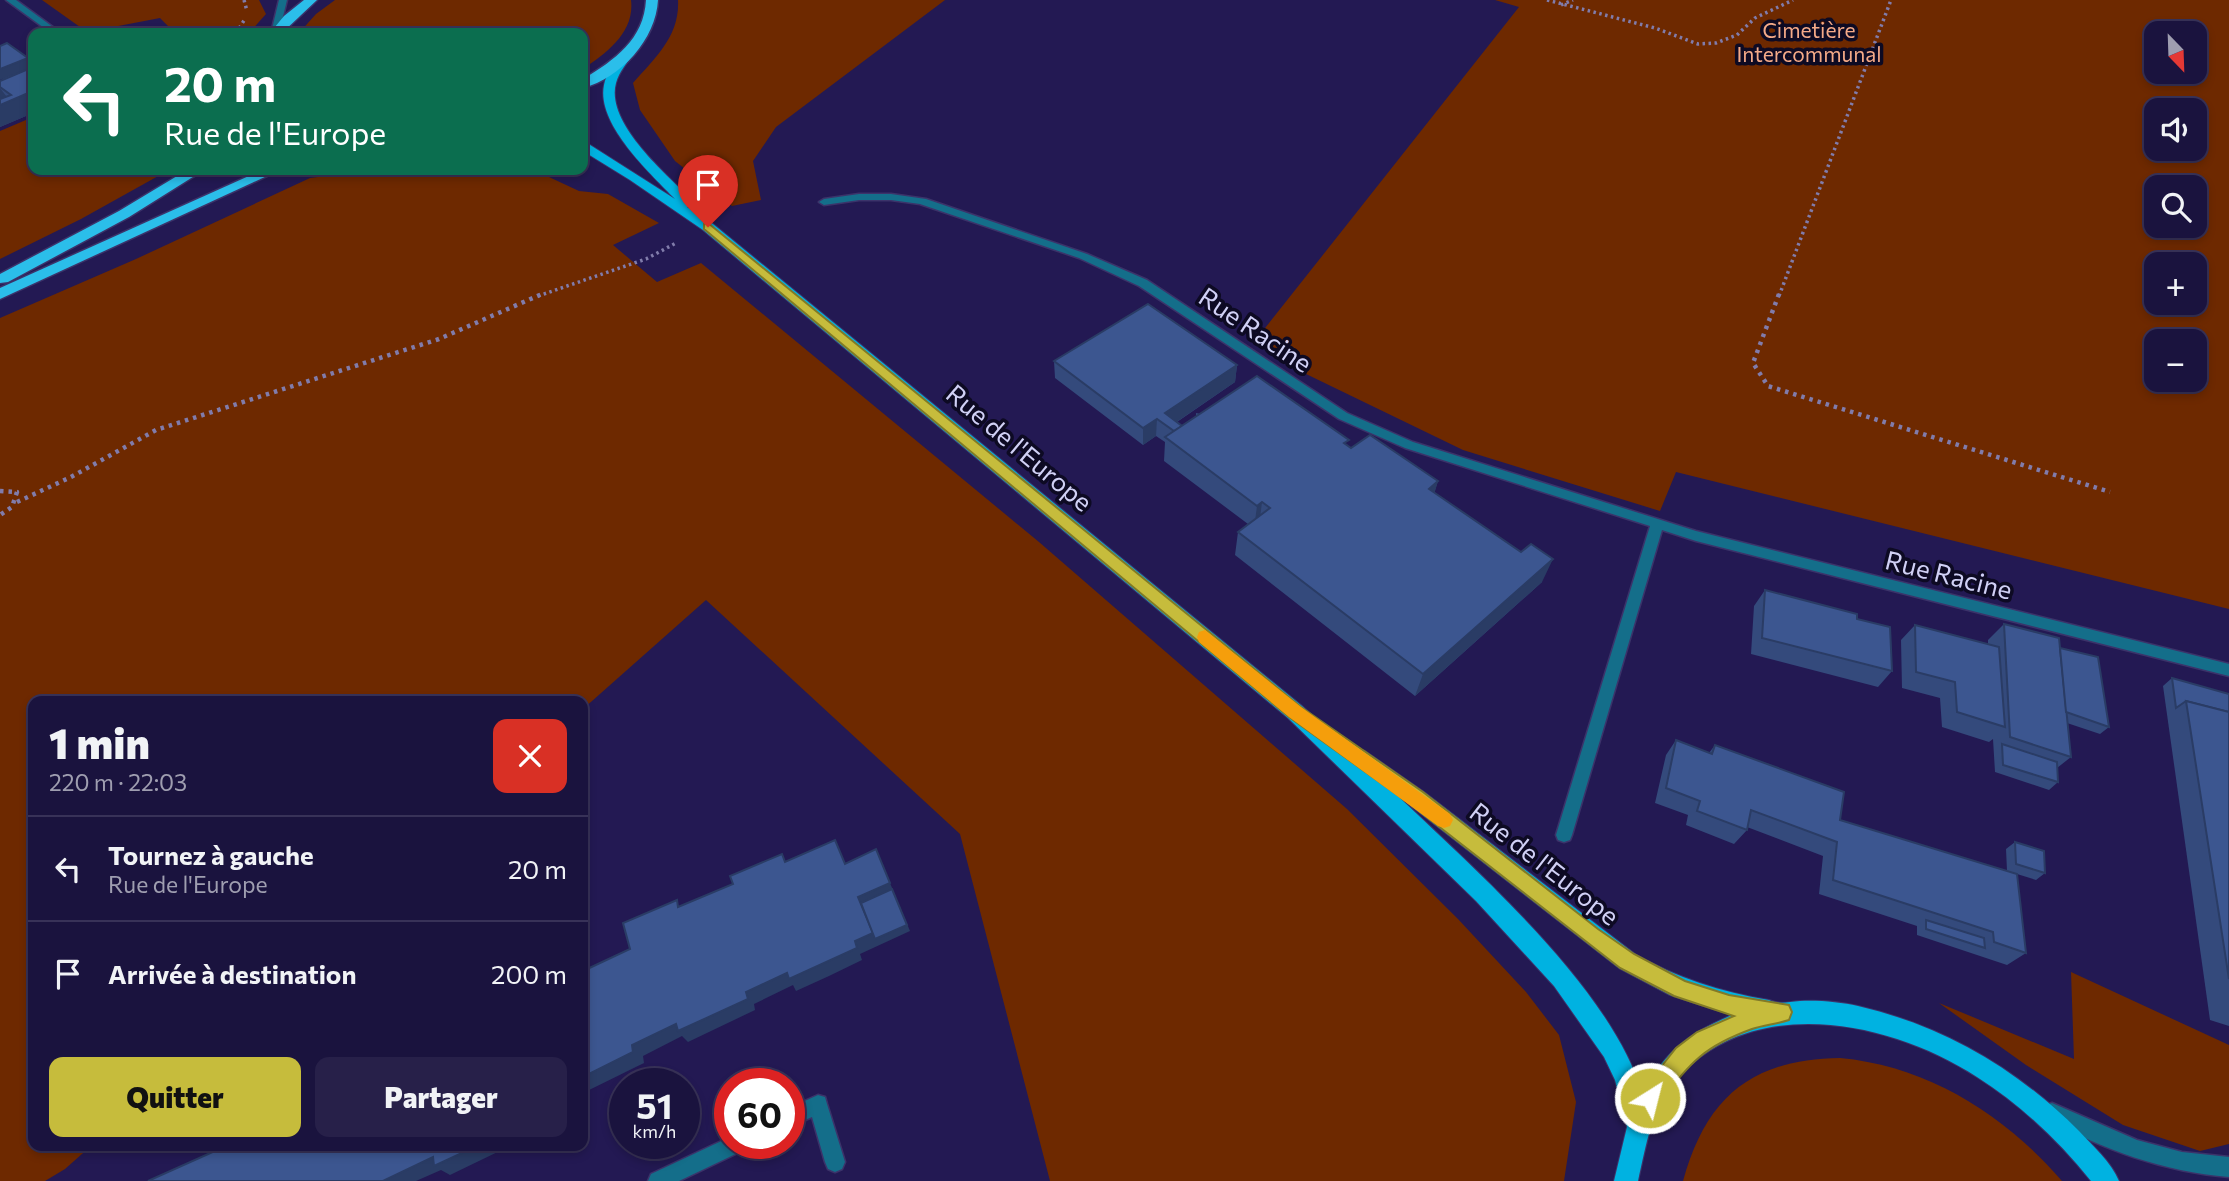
<!DOCTYPE html>
<html lang="fr">
<meta charset="utf-8">
<style>
body{margin:0;font-family:Commissioner,sans-serif;background:#272049;color:#f1f3f6;height:100vh;display:flex;flex-direction:column;font-size:26px;white-space:nowrap}
*{box-sizing:border-box;margin:0}
p{font-size:23px;color:#9f9eb0}
.icon{flex:none;width:38px;height:38px;fill:none;stroke:currentColor;stroke-width:2;stroke-linecap:round;stroke-linejoin:round}
.map{position:relative;flex:1;overflow:hidden}
.details{position:absolute;left:28px;top:696px;width:560px;height:455px;display:flex;flex-direction:column;background:#1a133e;border-radius:14px;box-shadow:0 4px 10px #0003,0 0 0 2px #383258}
.details>*{flex:none}
.hud{position:absolute;left:28px;top:28px;width:560px;height:147px;border-radius:14px;box-shadow:0 4px 10px #0003,0 0 0 2px #383258;background:#0b6e4f;color:#fff;overflow:hidden}
.needle{width:46px;rotate:157deg}
.controls{position:absolute;left:2144px;top:21px;display:grid;gap:14px}
.controls a{display:grid;place-items:center;width:63px;height:63px;border-radius:14px;background:#1a133e;box-shadow:0 4px 10px #0003,0 0 0 2px #383258;font-size:35px}
.speed{position:absolute;left:609px;top:1068px;display:flex;gap:14px;font-size:35px;font-weight:700;text-align:center}
.speed>*{display:grid;place-content:center;width:91px;height:91px;border-radius:50%;background:#1a133e;box-shadow:0 4px 10px #0003,0 0 0 2px #383258;line-height:1}
.speed small{font-size:18px;font-weight:400}
.speed .limit{border:10px solid #d22;background:#fff;color:#111}
.pin{position:absolute;display:grid;place-items:center;width:60px;height:60px;color:#fff;margin:-72px -30px;border-radius:50% 50% 50% 0;rotate:-45deg;box-shadow:0 0 7px #0007}
.pin .icon{rotate:45deg}
.me{position:absolute;width:77px;margin:-38px;rotate:36deg;stroke-linejoin:round;filter:drop-shadow(0 0 5px #0008)}
.turn{display:flex;align-items:center;gap:24px;height:147px;padding:0 21px;font-size:32px}
.turn .icon{width:91px;height:91px;stroke-width:2.5}
.turn b{display:block;font-size:49px;line-height:60px}
.round{display:grid;place-items:center;flex:none;width:74px;height:74px;border-radius:14px;background:#272049}
.head{display:flex;align-items:center;justify-content:space-between;height:119px;padding:0 21px}
h1{font-size:42px;font-weight:800;line-height:52px}
.action{display:flex;gap:14px;margin-top:auto;padding:14px 21px}
.action a{flex:1;height:80px;border-radius:14px;background:#c6bc3c;color:#111;font-size:28px;font-weight:800;line-height:80px;text-align:center}
.action a+a{background:#272049;color:#f1f3f6}
ul{padding:0;list-style:none}
li{display:flex;align-items:center;gap:21px;height:105px;padding:0 21px;border-top:2px solid #383258}
li div{flex:1}
li b{display:block;font-size:26px}
li em{font-style:normal}
.map>svg:first-child{display:block}
</style>
<div class="map">
<svg width="2229" height="1181" viewBox="0 0 2229 1181">
<rect width="100%" height="100%" fill="#231953"/>
<g fill="#6e2900" fill-rule="evenodd">
<path d="M42 0H259L266 14 249 33H165L169 27 160 18 87 32Z"/>
<path d="M335 0H631C635 32 607 53 583 69V33H299L316 14Z"/>
<path d="M678 0H945L776 127 753 161 761 200 732 206 675 161 640 110 633 83C655 58 680 36 678 0Z"/>
<path d="M1495 0H2229V609L1676 472 1660 511 1463 450 1304 373 1258 337 1519 7ZM2156 33H2194V72H2156ZM2194 110V149H2156V110ZM2194 187V226H2156V187ZM2156 264H2194V303H2156ZM2156 341H2194V380H2156Z"/>
<path d="M33 117V170H169L81 219 0 259V131Z"/>
<path d="M373 170H534L579 191 608 194 659 223 613 245 657 282 701 263 1039 542 1347 809 1458 919 1526 992 1559 1035 1576 1102 1564 1181H1050L960 834 706 600 583 709V702H33V1146H91L65 1169 45 1181H0V318L136 259 310 178Z"/>
<path d="M2071 972 2229 1045V1144L2200 1151 2123 1125 2026 1065 1939 1003 2074 1059Z"/>
<path d="M1840 1058C1928 1066 2005 1115 2062 1181H1683C1706 1097 1752 1059 1840 1058Z"/>
</g>
<g fill="none" stroke-linecap="round" stroke-linejoin="round">
<g stroke="#3b336a" stroke-width="3">
<g id="minor">
<path d="M6 0H16L61 33H51Z"/>
<path d="M859 194H891L926 199 1087 254 1147 280 1347 413 1413 442 1696 531 2229 664V676L1696 541 1662 530 1572 835 1570 840 1564 842 1558 840 1556 835 1650 526 1405 448 1339 419 1139 286 1079 258 920 204 891 200H859L824 205 819 202 824 199Z"/>
<path d="M818 1095 825 1097 827 1104 845 1162 842 1169 835 1172 828 1169 825 1162 812 1117 789 1127V1108Z"/>
<path d="M730 1137V1143H746L744 1150 679 1181H648L651 1174Z"/>
</g>
</g>
<g stroke="#3b336a" stroke-width="3">
<g id="tertiary">
<path d="M279 0H287L279 33H271Z"/>
<path d="M2052 1103 2137 1140 2182 1152 2229 1157V1177C2163 1172 2104 1149 2045 1119L2043 1112 2045 1105Z"/>
</g>
</g>
<g stroke="#3b336a" stroke-width="2">
<path id="primary" d="M623 52 633 54C627 63 619 72 616 83 605 123 667 175 692 200L694 203 687 207 713 224 1302 706 1351 751 1358 749 1365 751 1424 792 1635 954C1677 978 1721 992 1769 1000 1780 1005 1787 1002 1800 1001 1818 1000 1841 1002 1858 1006 1944 1026 2017 1069 2079 1131 2093 1146 2111 1162 2119 1181H2091C2059 1141 2021 1105 1977 1077 1891 1021 1755 993 1678 1077 1652 1105 1646 1146 1638 1181H1614L1627 1127 1615 1080 1604 1057 1554 986 1476 901 1288 718 703 230 630 180 583 151V142L587 143 675 199C650 173 596 124 604 85 606 73 616 62 623 52ZM1397 795 1619 968 1670 995 1732 1015C1687 1034 1667 1050 1642 1093 1611 988 1476 871 1397 795Z"/>
</g>
<g stroke="#3b336a" stroke-width="3">
<g id="trunk">
<path d="M304 0H317L282 33H270L284 16Z"/>
<path d="M646 0H658C656 39 621 78 583 88V79C615 60 644 39 646 0Z"/>
<path d="M187 170H204L129 217 8 282 0 283V274L119 211Z"/>
<path d="M262 170H280L0 299V288Z"/>
</g>
</g>
<g stroke="#817cab" stroke-width="3.5" stroke-dasharray="2.5 3.5" stroke-linecap="butt">
<path d="M244 0 247 11"/>
<path d="M1547 0 1655 28 1698 44 1716 43 1737 35 1755 18 1793 0"/>
<path d="M1561 5 1573 0"/>
<path d="M236 33 245 19"/>
<path d="M538 296 646 259 676 243"/>
<path d="M1779 296 1891 0"/>
</g>
<g stroke="#817cab" stroke-width="4.5" stroke-dasharray="3.5 5" stroke-linecap="butt">
<path d="M1779 294 1753 363 1768 386 2110 492"/>
<path d="M0 491 17 492 12 507 0 515"/>
<path d="M17 502 71 477 156 430 439 339 542 294"/>
</g>
<use href="#minor" fill="#146e8a" fill-rule="evenodd"/>
<use href="#tertiary" fill="#146e8a" fill-rule="evenodd"/>
<use href="#primary" fill="#00b2e1" fill-rule="evenodd"/>
<use href="#trunk" fill="#2bbeea" fill-rule="evenodd"/>
</g>
<g fill="#344a7c">
<path d="M28 58 33 65V113L0 127V81Z"/>
<path d="M1054 361 1237 365 1235 382 1177 422 1182 426 1196 417V413L1347 446 1351 448 1438 481 1434 493 1542 582 1415 696 1235 555 1238 532 1248 524 1164 461 1165 442 1156 436 1143 445 1055 378Z"/>
<path d="M1765 590 1857 619 1892 671 1878 687 1751 654 1754 606Z"/>
<path d="M2004 624 2060 648 2109 727 2100 734 2067 723 2071 757 2057 768 2058 782 2049 790 1995 772 1993 739 1989 742 1942 727 1940 698 1902 688 1901 640 1915 625 1988 644V640Z"/>
<path d="M2172 678 2229 694V1026L2210 1020 2163 686Z"/>
<path d="M1676 740 1709 753 1715 745 1840 820 2007 871 2006 849 2015 842 2045 873 2036 880 2017 874 2026 953 2007 965 1917 935V926L1819 894 1823 856 1747 827V830L1734 844 1686 825 1688 815 1655 803 1666 755Z"/>
</g>
<g fill="#2a3c65">
<path d="M28 58 33 65V67L0 80V69Z"/>
<path d="M0 88 10 101 33 91V113L0 127Z"/>
<path d="M1237 365 1235 382 1169 427 1165 413Z"/>
<path d="M1157 419 1156 436 1143 445V428Z"/>
<path d="M1438 481 1431 505 1429 489Z"/>
<path d="M1262 502 1259 526 1254 529 1257 506Z"/>
<path d="M1553 559 1542 582 1415 696 1423 674Z"/>
<path d="M890 883 910 931 860 954 862 960 829 976 796 991 793 985 754 1004 755 1010 688 1042 682 1036 643 1056 644 1063 583 1093V1077L632 1045 676 1024 855 941 858 897Z"/>
<path d="M477 1146H510L450 1175 441 1170 416 1181H383L433 1157Z"/>
</g>
<g fill="#3c5690" stroke="#2a3c65" stroke-width="2">
<path d="M7 43 28 58 0 69V46Z"/>
<path d="M33 67V91L0 105V99L11 95 0 87V81Z"/>
<path d="M1148 304 1237 365 1165 413 1182 426 1174 431 1157 419 1143 428 1054 361Z"/>
<path d="M1257 376 1349 440 1344 443 1351 448 1370 435 1438 481 1429 489 1521 552 1531 544 1553 559 1423 674 1238 532 1270 508 1262 502 1257 506 1165 437Z"/>
<path d="M1765 590 1857 614V619L1890 627 1892 671 1762 638Z"/>
<path d="M2004 624 2059 638 2071 757 2010 737Z"/>
<path d="M1915 625 1999 647 2005 727 1957 712 1955 682 1916 672Z"/>
<path d="M2060 648 2098 657 2109 727 2066 712Z"/>
<path d="M2172 678 2229 694V712L2186 701 2176 708Z"/>
<path d="M2186 701 2229 712V979Z"/>
<path d="M1676 740 1712 754 1715 745 1844 792 1840 820 2017 874 2026 953 1994 942 1993 932 1833 880 1837 842 1751 810 1747 830 1697 811 1700 801 1666 788Z"/>
<path d="M2002 744 2057 762 2058 782 2003 765Z"/>
<path d="M835 840 845 864 876 849 890 883 858 897 873 933 855 941 857 948 789 979 787 973 746 992 748 999 678 1031 676 1024 632 1045 633 1052 583 1077V971L630 949 623 923 677 900 678 907 733 884 730 876 782 854 785 862Z"/>
<path d="M2015 842 2044 851 2045 873 2016 864Z"/>
<path d="M892 889 907 925 875 939 861 903Z"/>
<path d="M1926 920 1984 938 1985 948 1926 929Z"/>
<path d="M226 1146H477L434 1166 433 1157 383 1181H148Z"/>
</g>
<path fill="#c6bc3c" stroke="#817a27" stroke-width="2" d="M708 223 1301 707 1423 792 1598 929 1634 954 1685 981 1729 995 1789 1005 1792 1012 1789 1020C1777 1024 1764 1025 1752 1029 1700 1048 1690 1064 1657 1106L1650 1109 1642 1106 1639 1098 1642 1091 1676 1048 1697 1032 1734 1016 1674 996 1620 968 1410 804 1289 717 704 229V224Z"/>
<path fill="#f59e0b" d="M1205 630 1301 707 1450 814 1453 820 1450 826 1444 828 1438 826 1289 717 1199 642 1197 637 1199 632Z"/>
<g text-anchor="middle" dominant-baseline="central" stroke-width="7" stroke-linejoin="round" paint-order="stroke">
<g font-size="21" fill="#f5aa88" stroke="#0d0a23">
<text x="1809" y="29">Cimetière<tspan x="1809" dy="24">Intercommunal</tspan></text>
</g>
<g font-size="26" fill="#d0d0f5" stroke="#0d0a23">
<text transform="translate(1256 329) rotate(34)">Rue Racine</text>
<text transform="translate(1020 447) rotate(40)">Rue de l'Europe</text>
<text transform="translate(1949 574) rotate(14)">Rue Racine</text>
<text transform="translate(1545 863) rotate(38)">Rue de l'Europe</text>
</g>
</g>
</svg>
<div class="controls">
<a><svg class="needle" viewBox="-14 -14 28 28"><path d="M0-13l5 13h-10z" fill="#e53935"/><path d="M0 13l5-13h-10z" fill="#9f9eb0"/></svg></a>
<a><svg class="icon" aria-label="sound" viewBox="0 0 24 24"><path d="M4 9h4l5-4v14l-5-4H4zM17 9q2 3 0 6"/></svg></a>
<a><svg class="icon" aria-label="search" viewBox="0 0 24 24"><circle cx="10" cy="10" r="6"/><path d="M15 15l6 6"/></svg></a>
<a>+</a>
<a>−</a>
</div>
<div class="speed"><div>51<small>km/h</small></div><div class="limit">60</div></div>
<div class="pin" style="left:708px;top:227px;background:#d93025"><svg class="icon" aria-label="arrive" viewBox="0 0 24 24"><path d="M6 21V4h12l-3 4 3 4H6"/></svg></div>
<svg class="me" style="left:1650px;top:1098px" viewBox="-20 -20 40 40"><circle r="17" fill="#c6bc3c" stroke="#fff" stroke-width="3"/><path d="M0-11L8 9 0 5-8 9z" fill="#fff"/></svg>
<div class="hud">
<div class="turn"><svg class="icon" aria-label="left" viewBox="0 0 24 24"><path d="M17 20v-9H6M10 6l-5 5 5 5"/></svg><div><b>20 m</b>Rue de l'Europe</div></div>
</div>
<section class="details">
<div class="head"><div><h1>1 min</h1><p>220 m · 22:03</p></div><a class="round" style="background:#d93025;color:#fff"><svg class="icon" aria-label="close" viewBox="0 0 24 24"><path d="M6 6l12 12M18 6L6 18"/></svg></a></div>
<ul>
<li><svg class="icon" aria-label="left" viewBox="0 0 24 24"><path d="M17 20v-9H6M10 6l-5 5 5 5"/></svg><div><b>Tournez à gauche</b><p>Rue de l'Europe</p></div><em>20 m</em></li>
<li><svg class="icon" aria-label="arrive" viewBox="0 0 24 24"><path d="M6 21V4h12l-3 4 3 4H6"/></svg><div><b>Arrivée à destination</b></div><em>200 m</em></li>
</ul>
<div class="action"><a>Quitter</a><a>Partager</a></div>
</section>
</div>
